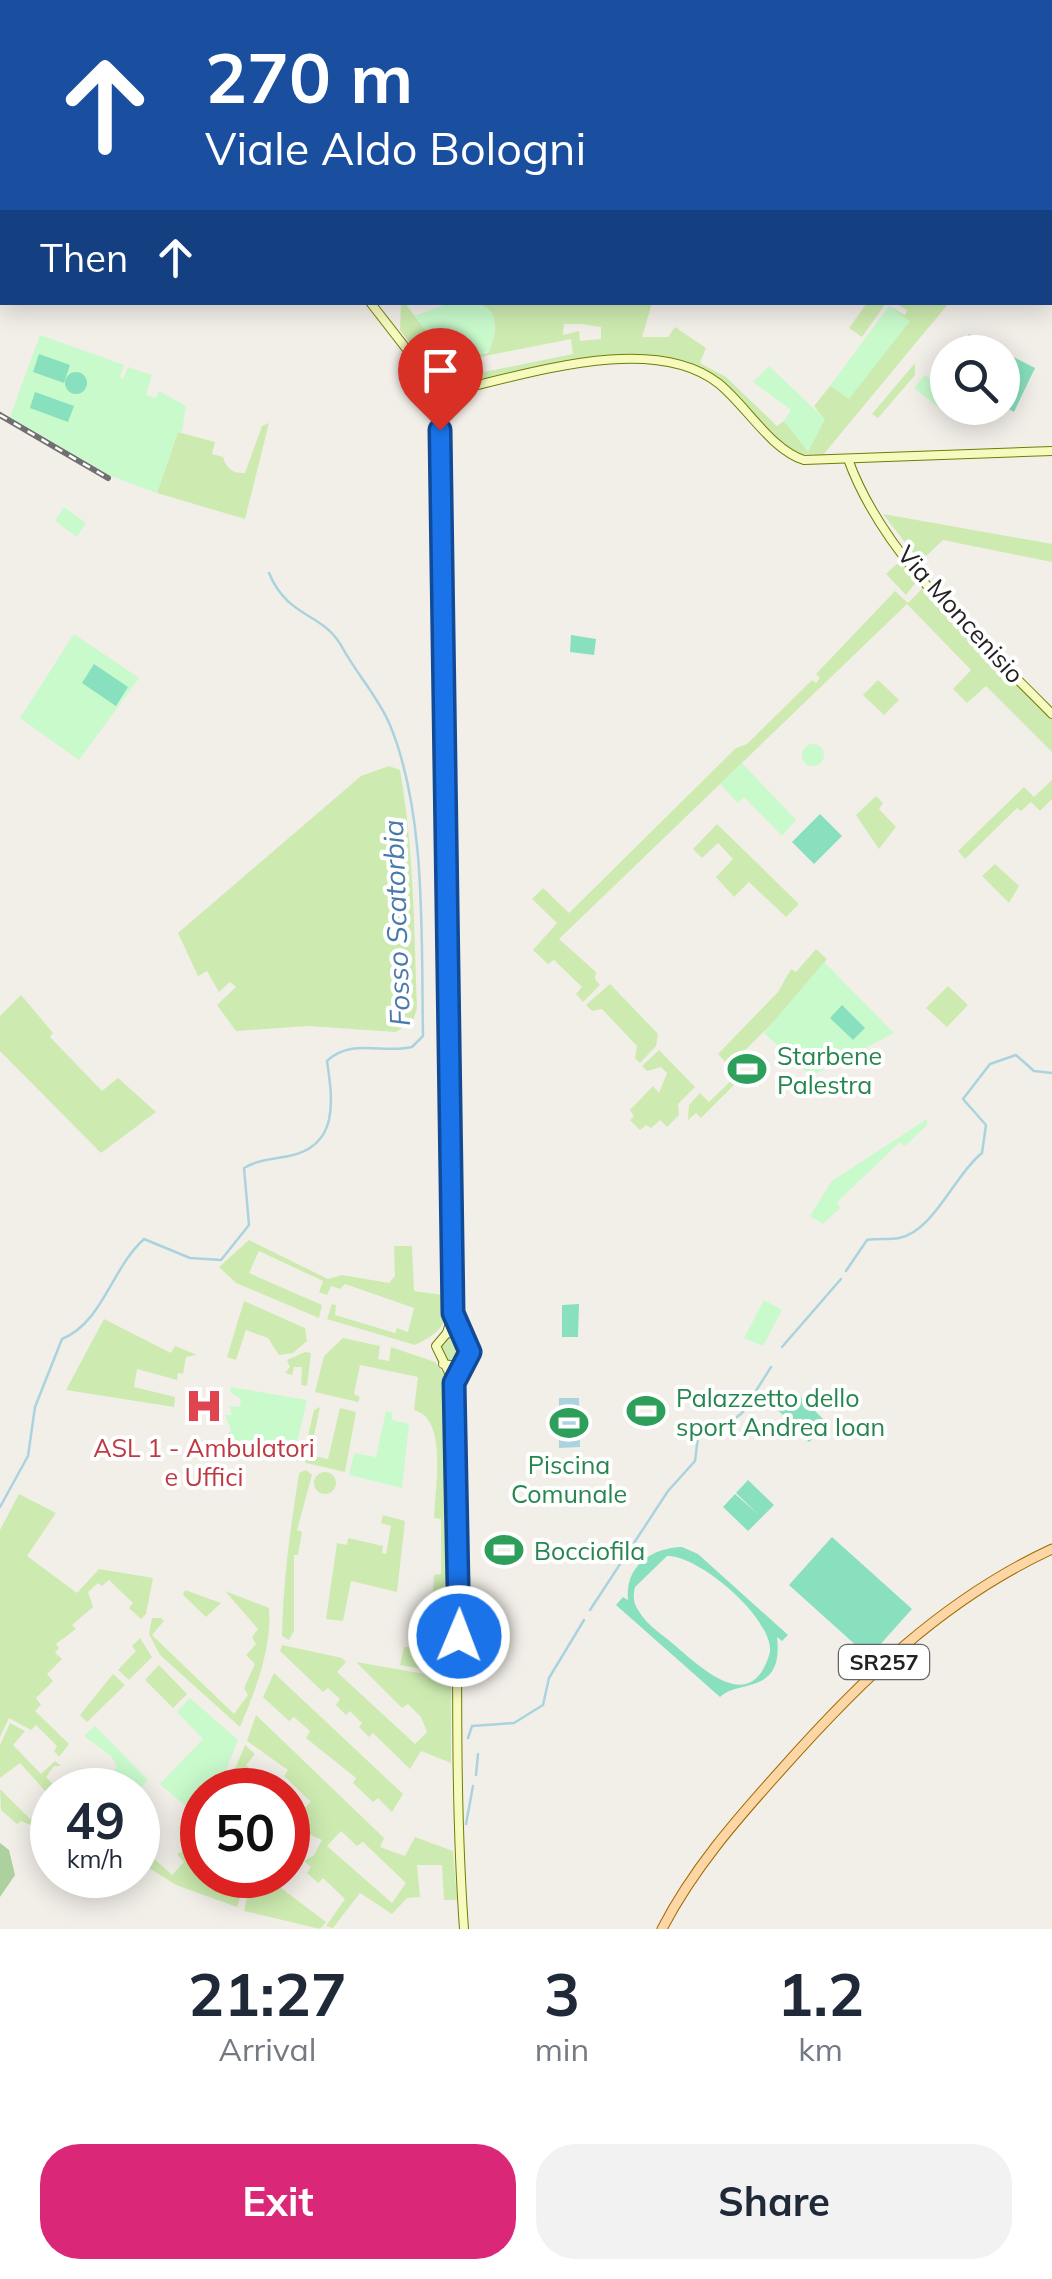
<!DOCTYPE html>
<style>
body{margin:0;font-family:Mulish,sans-serif;background:#f2f2f3;color:#1f2937;height:100vh;display:flex;flex-direction:column;font-size:38px;white-space:nowrap}
*{box-sizing:border-box;margin:0}
p{font-size:32px;color:#747a83}
.icon{flex:none;width:55px;height:55px;fill:none;stroke:currentColor;stroke-width:2;stroke-linecap:round;stroke-linejoin:round}
.map{position:relative;height:1929px;overflow:hidden}
.side{display:flex;flex-direction:column;background:#fff;flex:1}
.side>*{flex:none}
.guide{position:absolute;left:0px;top:0px;width:1052px;height:305px;box-shadow:0 5px 25px #0003;background:#1a4fa0;color:#fff;overflow:hidden}
.fabs{position:absolute;left:930px;top:335px;display:grid;gap:20px}
.fabs a{display:grid;place-items:center;width:90px;height:90px;border-radius:50%;background:#fff;box-shadow:0 5px 25px #0003;font-size:50px}
.speed{position:absolute;left:30px;top:1768px;display:flex;gap:20px;font-size:50px;font-weight:700;text-align:center}
.speed>*{display:grid;place-content:center;width:130px;height:130px;border-radius:50%;background:#fff;box-shadow:0 5px 25px #0003;line-height:1}
.speed small{font-size:25px;font-weight:400}
.speed .limit{border:15px solid #d22;background:#fff;color:#111}
.pin{position:absolute;display:grid;place-items:center;width:85px;height:85px;color:#fff;margin:-102px -42px;border-radius:50% 50% 50% 0;rotate:-45deg;box-shadow:0 0 10px #0007}
.pin .icon{rotate:45deg}
.me{position:absolute;width:110px;margin:-55px;rotate:1deg;stroke-linejoin:round;filter:drop-shadow(0 0 8px #0008)}
.turn{display:flex;align-items:center;gap:35px;height:210px;padding:0 40px;font-size:45px}
.turn .icon{width:130px;height:130px;stroke-width:2.5}
.turn b{display:block;font-size:70px;line-height:85px}
.then{display:flex;align-items:center;height:95px;padding:0 40px;background:#0003;gap:20px;font-size:38px}
.eta{display:flex;justify-content:space-evenly;align-items:center;height:170px;text-align:center}
.eta b{font-size:60px;font-weight:700;line-height:70px}
.button{display:flex;gap:20px;margin-top:auto;padding:20px 40px}
.button a{flex:1;height:115px;border-radius:40px;background:#db2777;color:#fff;font-size:40px;font-weight:700;line-height:115px;text-align:center}
.button a+a{background:#f2f2f3;color:#1f2937}
.map>svg:first-child{display:block}
</style>
<div class="map">
<svg width="1052" height="1929" viewBox="0 0 1052 1929">
<rect width="100%" height="100%" fill="#f2efe9"/>
<g fill="#cdebb0" fill-rule="evenodd">
<path d="M401 303H405C424 330 451 361 488 353 497 330 500 319 480 303H652L642 337H668L675 327 706 348 700 363 726 377 777 426 784 421 808 451 824 419 814 406 874 332 889 306 905 315 907 310 895 303 948 304 823 455 799 454 786 447 720 381 674 360 629 357 541 366 450 386 433 373 400 330ZM581 324 601 327V339L580 341 579 331 563 335 564 324ZM571 339 573 354 479 373 480 357Z"/>
<path d="M867 303H886L862 337 849 328Z"/>
<path d="M915 363V375L878 418 872 414Z"/>
<path d="M269 423 245 519 157 493 178 432 215 442 212 454 223 457C226 468 233 474 245 473L262 426Z"/>
<path d="M883 514 1052 544V562L943 540 920 562Z"/>
<path d="M901 560 916 582 906 595 886 574Z"/>
<path d="M928 583 1052 714V752L986 686 967 703 953 689 971 670 907 604 559 939 596 972 595 979 600 985 583 1002 576 994 582 987 554 960 548 964 533 950 557 923 532 899 543 888 569 913 736 748 747 744 812 680 816 683 820 678 816 674 895 591 908 603Z"/>
<path d="M878 680 899 700 884 715 863 695Z"/>
<path d="M389 766 400 770C414 849 414 928 417 1008L413 1021 396 1032 308 1026 236 1031 217 1005 236 987 230 982 219 992 207 971 198 976 178 933 361 776Z"/>
<path d="M1052 780V799L1040 811 1031 802 1021 811 1017 808 965 859 958 851 1024 787 1034 797Z"/>
<path d="M876 796 883 803 879 809 896 827 879 849 856 815Z"/>
<path d="M717 824 799 904 786 917 749 882 734 897 716 877 733 859 718 843 702 858 693 849Z"/>
<path d="M995 864 1019 886 1009 903 982 876Z"/>
<path d="M816 949 827 959 791 1005 729 1066 718 1054 778 992 791 969 796 972Z"/>
<path d="M610 984 658 1034 656 1046 640 1063 635 1058 637 1046 602 1009 592 1011 586 1005Z"/>
<path d="M948 986 968 1005 947 1027 926 1008Z"/>
<path d="M21 995 53 1033 50 1037 102 1091 118 1078 156 1112 101 1153 0 1051V1016Z"/>
<path d="M659 1050 695 1087 678 1104 679 1115 667 1127 660 1120 651 1128 646 1125 640 1130 630 1120 634 1116 630 1110 653 1086 659 1093 667 1073 661 1067 647 1071 642 1066Z"/>
<path d="M735 1077 738 1081 701 1118 696 1113 688 1120 689 1105 700 1093 709 1102Z"/>
<path d="M249 1240 328 1279 342 1275 389 1283 395 1276 394 1246H412L414 1291 450 1296C449 1323 439 1334 415 1345L327 1319 332 1304 336 1305 335 1315 395 1333 397 1328 408 1332 414 1308 345 1284 340 1289 331 1286 327 1295 319 1292 323 1281 259 1251 249 1273 322 1305 319 1318 236 1283 219 1267Z"/>
<path d="M244 1301 305 1328 307 1341 293 1353 279 1355 268 1338 246 1330 236 1360 227 1357Z"/>
<path d="M104 1319 171 1353 175 1346 197 1355 186 1357 183 1374 178 1373 177 1380 137 1369 134 1387 175 1397 174 1407 66 1390Z"/>
<circle cx="454" cy="1349" r="13"/>
<path d="M343 1338 380 1346 378 1359 389 1361 391 1347 435 1362 452 1386 453 1589 433 1592 434 1575 441 1574V1519L434 1518C435 1486 448 1419 414 1410L418 1377 360 1365 354 1394 360 1397 358 1402 315 1392 324 1356Z"/>
<path d="M305 1352 311 1353 307 1386 301 1385 302 1367H294L292 1375 285 1373 290 1367 287 1360Z"/>
<path d="M320 1407 310 1455 328 1459 340 1408 356 1412 345 1472 306 1463 303 1457 314 1410Z"/>
<path d="M306 1470 312 1475 297 1530 302 1532 298 1555H294V1631L289 1640 282 1636C283 1577 291 1526 299 1473Z"/>
<circle cx="325" cy="1483" r="11"/>
<path d="M19 1494 56 1513 27 1556 77 1593 99 1569 153 1578 146 1614 141 1619 129 1608 133 1603 109 1580 102 1586 98 1583 88 1592 93 1607 72 1625 76 1629 56 1644 59 1648 55 1653 62 1659 47 1674 53 1681 36 1698 41 1705 35 1711 69 1744 59 1757 54 1751 57 1746 36 1725 31 1730 9 1718 0 1737V1530Z"/>
<path d="M383 1515 405 1521 397 1592 351 1581 343 1621 326 1619 337 1543 347 1545 348 1538 383 1546 382 1553 386 1554 391 1526 381 1523Z"/>
<path d="M185 1590 221 1603 206 1617 183 1595Z"/>
<path d="M225 1591 269 1608C272 1648 256 1689 240 1727L160 1655 149 1634 152 1618H161L164 1621 152 1635 234 1714 248 1695 244 1688 255 1664 246 1655 256 1644 252 1637 258 1629Z"/>
<path d="M140 1638 152 1657 129 1680 118 1670 136 1651 132 1646Z"/>
<path d="M282 1645 342 1658 346 1662 337 1672 415 1744 427 1732 421 1717 408 1704 402 1708 356 1662 431 1675 433 1680 451 1679V1763L421 1751 410 1769 373 1733 369 1737 359 1727 362 1723 350 1711 346 1715 336 1705 340 1699 328 1688 323 1692 280 1651Z"/>
<path d="M423 1646 430 1647 429 1670 400 1665 404 1647Z"/>
<path d="M159 1665 187 1694 173 1708 145 1680Z"/>
<path d="M274 1673 403 1794 392 1812 378 1798 373 1802 353 1783 356 1778 306 1738 310 1731 294 1717 289 1721 263 1697Z"/>
<path d="M113 1674 125 1685 87 1722 80 1715Z"/>
<path d="M256 1715 384 1838 380 1847 405 1856 415 1837 453 1851 457 1900H444L442 1865H417L420 1897 407 1898 392 1914 360 1893 333 1928 326 1926 345 1899 323 1878 318 1883 307 1873 311 1867 304 1861 314 1855 322 1840 288 1825V1805L295 1816 311 1802 284 1776 288 1770 247 1741ZM341 1831 357 1846 363 1842 406 1883 392 1903 327 1846Z"/>
<path d="M10 1723 25 1731 13 1745 41 1774 55 1761 61 1766H54L46 1777 52 1783 47 1793 20 1763 0 1778V1745Z"/>
<path d="M245 1745 255 1754 246 1765 272 1790 227 1788Z"/>
<path d="M0 1789 30 1819 52 1828V1834L21 1821 17 1824 1 1810Z"/>
<path d="M202 1829V1875H229L240 1898 237 1907 176 1885 138 1861V1853L145 1861 151 1856 172 1875 184 1862 177 1854 196 1844Z"/>
<path d="M235 1875H277L285 1882 281 1888 326 1922 320 1929 244 1911 247 1898Z"/>
</g>
<path fill="#add19e" d="M0 1843 9 1850 15 1875 0 1897Z"/>
<g fill="#c8facc">
<path d="M452 302C492 302 502 310 490 350L476 356 470 370 450 372 430 353 434 341 414 316Z"/>
<path d="M889 306 910 321 849 399 830 386Z"/>
<path d="M40 335 124 365 120 377 123 379 128 367 152 375 146 395 156 398 159 391 186 406 182 431 178 432 157 493 111 476 10 417Z"/>
<path d="M769 366 825 419 808 452 784 421 791 410 753 382Z"/>
<path d="M925 375 947 393 937 406 914 388Z"/>
<path d="M64 507 86 523 77 537 55 521Z"/>
<path d="M74 634 139 678 79 760 20 718Z"/>
<circle cx="813" cy="755" r="11"/>
<path d="M742 763 796 820 782 836 744 797 738 803 720 784Z"/>
<path d="M824 962 894 1033 811 1076 764 1033Z"/>
<path d="M927 1119V1125L905 1146 900 1142 837 1202 840 1208 823 1224 810 1216 832 1181Z"/>
<path d="M764 1300 782 1310 763 1346 744 1338Z"/>
<path d="M231 1387 307 1400 293 1459 201 1444H220L231 1430 225 1415H232L229 1406 240 1407 241 1399 230 1392Z"/>
<path d="M386 1411 392 1412V1420L409 1424 402 1488 349 1475 354 1453 376 1457Z"/>
<path d="M190 1698 238 1740 219 1788 202 1790 198 1817 160 1784 203 1739 177 1712Z"/>
<path d="M95 1726 148 1780 138 1791 87 1790 94 1779 111 1784 117 1766 111 1756 84 1736Z"/>
</g>
<g fill="#88e0be" fill-rule="evenodd">
<path d="M969 334 1035 368 1014 412 1003 406 1002 352H960Z"/>
<path d="M39 354 70 365 64 383 33 372Z"/>
<circle cx="76" cy="383" r="11"/>
<path d="M35 392 74 406 68 422 30 408Z"/>
<path d="M571 635 596 639 594 655 570 652Z"/>
<path d="M94 664 128 687 116 706 82 683Z"/>
<path d="M820 814 842 836 814 864 792 842Z"/>
<path d="M842 1005 865 1028 853 1040 830 1018Z"/>
<path d="M579 1304 578 1337H562V1305Z"/>
<path d="M796 1392 828 1424 809 1442 778 1410Z"/>
<path d="M748 1480 774 1505 748 1531 723 1507 735 1494 759 1515 736 1493Z"/>
<path d="M832 1537 912 1609 869 1657 789 1585Z"/>
<path d="M682 1547 698 1554 788 1635 782 1641 777 1637C784 1696 738 1679 720 1697L616 1605 623 1597 628 1600C625 1566 651 1548 682 1547ZM667 1556C699 1555 773 1618 770 1652 753 1714 707 1673 679 1649 666 1637 647 1626 638 1610 633 1602 633 1596 635 1587Z"/>
</g>
<path fill="#aad3df" d="M559 1398H579L580 1447 559 1448Z"/>
<g fill="none" stroke-linecap="round" stroke-linejoin="round">
<g stroke="#aad3df" stroke-width="2.5">
<path d="M846 1271 867 1240C877 1238 889 1240 899 1238 934 1231 955 1174 982 1153L986 1125 963 1099 990 1064 1016 1055 1034 1071 1052 1073"/>
<path d="M782 1347 841 1279"/>
<path d="M0 1507 28 1456 35 1407 62 1339C103 1322 111 1269 144 1239L190 1258 221 1260 249 1225 244 1168C257 1160 273 1159 289 1156 339 1146 333 1101 327 1061 350 1038 383 1054 412 1047L423 1036C421 939 427 815 390 725 379 698 356 673 342 647 323 612 288 619 269 573"/>
<path d="M590 1610 668 1491 695 1461 699 1429 733 1420 742 1413 771 1367"/>
<path d="M468 1738 472 1726 514 1723 543 1705 549 1678 584 1620"/>
<path d="M476 1775 478 1754"/>
<path d="M466 1824 473 1786"/>
</g>
<g stroke="#707d05" stroke-width="10">
<g id="secondary">
<path d="M846 0 848 2"/>
<path d="M0 61 2 62"/>
<path d="M1050 164H1052"/>
<path d="M370 302 436 387"/>
<circle cx="441" cy="393" r="8"/>
<path d="M448 392C523 376 651 331 718 383 746 405 770 449 804 460L1052 451"/>
<path d="M441 401 453 1201V1313L447 1333"/>
<path d="M848 459C884 559 979 639 1052 714"/>
<path d="M443 1364 457 1366 469 1357 470 1346 461 1334 447 1333 436 1346 454 1383"/>
<path d="M461 1364 454 1383C462 1565 451 1747 464 1929"/>
</g>
</g>
<g stroke="#a06b00" stroke-width="11">
<path id="primary" d="M662 1929C693 1869 736 1820 781 1770 860 1681 942 1600 1052 1549"/>
</g>
<use href="#secondary" stroke="#f7fabf" stroke-width="8"/>
<use href="#primary" stroke="#fcd6a4" stroke-width="9"/>
<g stroke="#707070" stroke-width="6">
<path id="rail" d="M0 415 108 478"/>
</g>
<use href="#rail" stroke="#fff" stroke-width="2.5" stroke-dasharray="8" stroke-linecap="butt"/>
</g>
<g fill="none" stroke-linecap="round" stroke-linejoin="round">
<g stroke="#114b97" stroke-width="25">
<path id="route" d="M440 430 453 1313 470 1352 454 1383 459 1636"/>
</g>
<use href="#route" stroke="#1a73e8" stroke-width="18"/>
</g>
<defs>
<g id="stadium-bare" transform="scale(3)"><path d="M0-5a6.5 5 0 1 0 0 10a6.5 5 0 1 0 0-10ZM-3.5-1.8h7v3.6h-7Z" fill="#2e9e5b" stroke="#fff" stroke-width="2.5" paint-order="stroke"/></g>
<g id="hospital-bare" transform="scale(3)"><path d="M-5-5h3v3.5h4V-5h3V5h-3V1.5h-4V5h-3Z" fill="#e0444e" stroke="#fff" stroke-width="2.5" paint-order="stroke"/></g>
</defs>
<g fill-rule="evenodd">
<use href="#stadium-bare" x="747" y="1069"/>
<use href="#hospital-bare" x="204" y="1406"/>
<use href="#stadium-bare" x="646" y="1411"/>
<use href="#stadium-bare" x="569" y="1423"/>
<use href="#stadium-bare" x="504" y="1550"/>
</g>
<g text-anchor="middle" dominant-baseline="central" stroke-width="8" stroke-linejoin="round" paint-order="stroke">
<rect fill="#fff" stroke="#646464" stroke-width="2.5" x="839" y="1645" width="90" height="34" rx="8"/>
<g font-size="22" font-weight="bold" fill="#222">
<text x="884" y="1662">SR257</text>
</g>
<g font-size="25" fill="#222" stroke="#fff">
<text transform="translate(961 614) rotate(48)">Via Moncenisio</text>
</g>
<g font-size="25" fill="#27864d" stroke="#fff" text-anchor="start">
<text x="777" y="1055">Starbene<tspan x="777" dy="29">Palestra</tspan></text>
<text x="676" y="1397">Palazzetto dello<tspan x="676" dy="29">sport Andrea Ioan</tspan></text>
<text x="569" y="1464" text-anchor="middle">Piscina<tspan x="569" dy="29">Comunale</tspan></text>
<text x="534" y="1550">Bocciofila</text>
</g>
<g font-size="25" fill="#be3a42" stroke="#fff">
<text x="204" y="1447">ASL 1 - Ambulatori<tspan x="204" dy="29">e Uffici</tspan></text>
</g>
<g font-size="28" font-style="italic" fill="#4a7aab" stroke="#fff">
<text transform="translate(396 923) rotate(-92)">Fosso Scatorbia</text>
</g>
</g>
</svg>
<div class="fabs">
<a><svg class="icon" aria-label="search" viewBox="0 0 24 24"><circle cx="10" cy="10" r="6"/><path d="M15 15l6 6"/></svg></a>
</div>
<div class="speed"><div>49<small>km/h</small></div><div class="limit">50</div></div>
<div class="pin" style="left:440px;top:430px;background:#d93025"><svg class="icon" aria-label="arrive" viewBox="0 0 24 24"><path d="M6 21V4h12l-3 4 3 4H6"/></svg></div>
<svg class="me" style="left:459px;top:1636px" viewBox="-20 -20 40 40"><circle r="17" fill="#1a73e8" stroke="#fff" stroke-width="3"/><path d="M0-11L8 9 0 5-8 9z" fill="#fff"/></svg>
<div class="guide">
<div class="turn"><svg class="icon" aria-label="ahead" viewBox="0 0 24 24"><path d="M12 20V5M6 11l6-6 6 6"/></svg><div><b>270 m</b>Viale Aldo Bologni</div></div>
<div class="then">Then<svg class="icon" aria-label="ahead" viewBox="0 0 24 24"><path d="M12 20V5M6 11l6-6 6 6"/></svg></div>
</div>
</div>
<section class="side">
<div class="eta">
<div><b>21:27</b><p>Arrival</p></div>
<div><b>3</b><p>min</p></div>
<div><b>1.2</b><p>km</p></div>
</div>
<div class="button"><a>Exit</a><a>Share</a></div>
</section>
